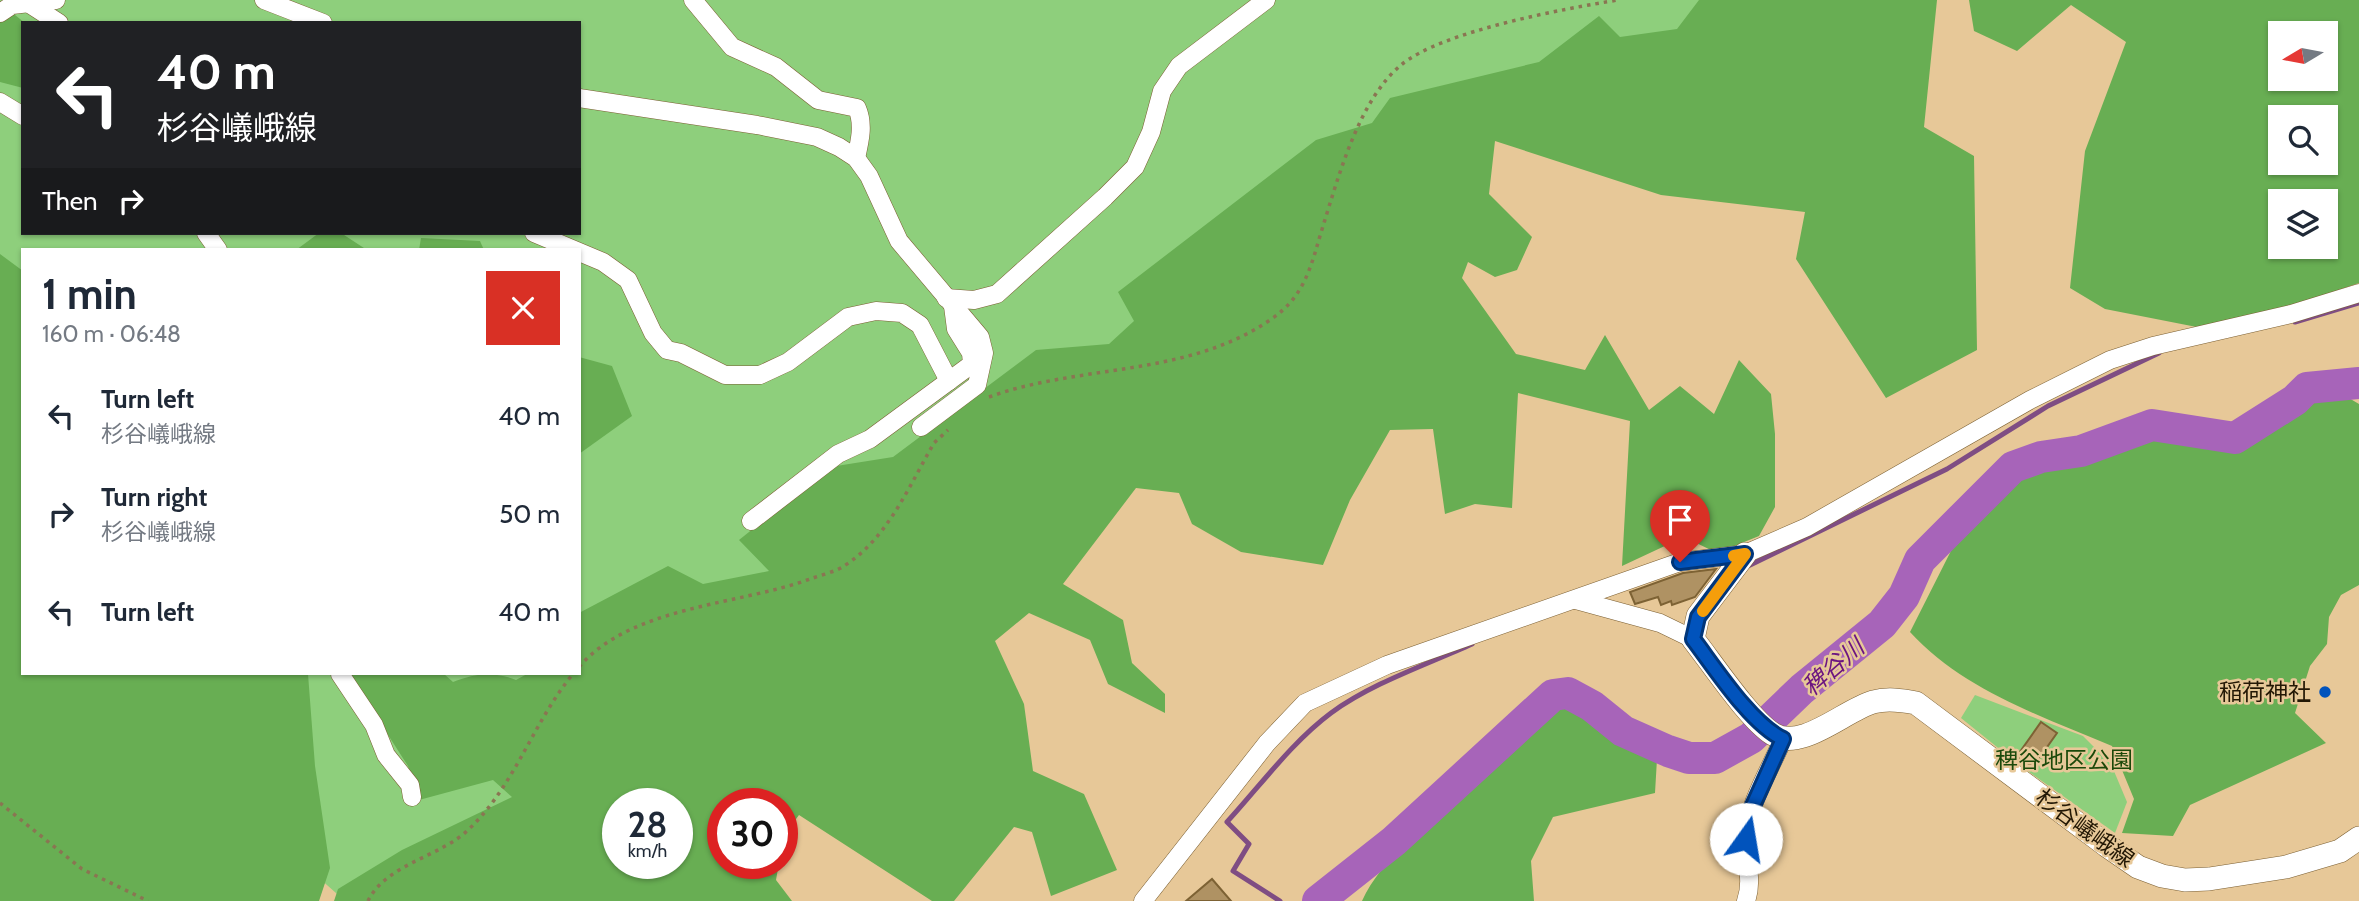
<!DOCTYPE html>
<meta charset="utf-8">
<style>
body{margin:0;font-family:Cabin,"Noto Sans JP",sans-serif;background:#f2f2f3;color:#1f2937;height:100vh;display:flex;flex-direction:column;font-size:26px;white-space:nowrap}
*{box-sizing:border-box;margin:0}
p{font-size:23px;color:#747a83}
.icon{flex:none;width:38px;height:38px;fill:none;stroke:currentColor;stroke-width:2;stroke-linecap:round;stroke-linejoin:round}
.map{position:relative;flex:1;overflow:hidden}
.sheet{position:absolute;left:21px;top:248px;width:560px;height:427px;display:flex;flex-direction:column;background:#fff;border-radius:0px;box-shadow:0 2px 5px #0004}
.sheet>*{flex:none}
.hud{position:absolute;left:21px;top:21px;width:560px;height:214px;border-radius:0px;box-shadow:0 2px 5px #0004;background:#202124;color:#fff;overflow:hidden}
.needle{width:46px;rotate:260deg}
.controls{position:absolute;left:2268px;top:21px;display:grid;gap:14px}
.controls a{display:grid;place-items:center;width:70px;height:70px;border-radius:0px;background:#fff;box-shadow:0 2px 5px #0004;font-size:35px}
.speed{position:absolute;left:602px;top:788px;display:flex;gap:14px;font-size:35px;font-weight:700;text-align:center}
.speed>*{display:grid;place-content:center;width:91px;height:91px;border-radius:50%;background:#fff;box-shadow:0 2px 5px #0004;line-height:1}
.speed small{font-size:18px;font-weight:400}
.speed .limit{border:10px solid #d22;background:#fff;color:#111}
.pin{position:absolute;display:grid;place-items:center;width:60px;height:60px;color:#fff;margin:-72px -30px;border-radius:50% 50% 50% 0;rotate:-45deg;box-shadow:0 0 7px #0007}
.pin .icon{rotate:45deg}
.me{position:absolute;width:77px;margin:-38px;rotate:13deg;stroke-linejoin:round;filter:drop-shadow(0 0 5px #0008)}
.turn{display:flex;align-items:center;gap:24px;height:147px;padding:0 21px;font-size:32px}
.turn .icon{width:91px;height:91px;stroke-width:2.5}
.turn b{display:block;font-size:49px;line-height:60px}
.then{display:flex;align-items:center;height:66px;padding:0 21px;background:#0003;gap:14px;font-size:26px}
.round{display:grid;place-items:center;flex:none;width:74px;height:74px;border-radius:0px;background:#f2f2f3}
.head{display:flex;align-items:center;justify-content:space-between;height:119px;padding:0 21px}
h1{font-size:42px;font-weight:700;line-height:52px}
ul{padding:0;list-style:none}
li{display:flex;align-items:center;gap:21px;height:98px;padding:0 21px}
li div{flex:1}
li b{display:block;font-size:26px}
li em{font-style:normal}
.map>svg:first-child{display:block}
</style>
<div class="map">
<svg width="2359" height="901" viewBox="0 0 2359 901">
<rect width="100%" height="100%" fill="#e7c898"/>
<g fill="#8ecf7c" fill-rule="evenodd">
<path d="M0 0H1768L1546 77 1130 343 788 577 539 803 345 901 301 862 216 674H579V250H23V322L0 312ZM23 23H579V233H23Z"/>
<path d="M1975 695 2083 736 2111 764 2127 802 2115 833 2018 764 1961 718Z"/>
</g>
<g fill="#68ae53" fill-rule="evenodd">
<path d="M1699 0H1937L1924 127 1974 156 1977 350 1886 398 1796 259 1805 212 1661 195 1495 141 1489 194 1532 237 1517 270 1495 277 1468 262 1462 278 1516 354 1585 370 1605 335 1649 410 1680 386 1714 414 1739 360 1771 394 1775 434V507L1759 536 1717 553 1684 537 1622 566 1630 421 1518 393 1512 508 1475 504 1445 514 1433 429 1390 430 1350 500 1323 565 1241 552 1192 524 1179 493 1136 488 1063 584 1123 620 1132 663 1165 694V713L1108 684 1090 640 1029 613 995 641 1024 704 1033 771 1084 794 1117 870 1051 896 1032 832 1014 827 954 901H932L799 815 782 838V803H723V863H779L776 880 792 901H334L338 889 402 850 512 797 493 780 419 800 408 766 349 674H444L453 682C476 673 493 671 516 680L527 674H579V613L668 566 703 584 769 571 739 540 830 467 893 457 1036 350 1109 344 1134 321 1118 292 1316 140 1372 123 1390 98 1539 62 1599 16 1620 37 1677 29ZM618 803H677V863H618Z"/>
<path d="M1969 0H2359V283L2217 331 2105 309 2070 288 2085 151 2126 42 2071 5 2017 51 1974 31ZM2280 33H2326V79H2280ZM2280 117H2326V163H2280ZM2280 201H2326V247H2280Z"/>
<path d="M0 3 25 23 23 88 0 82Z"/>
<path d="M319 233H341L367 250H296Z"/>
<path d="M421 238 480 241 484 250H419Z"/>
<path d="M0 254 23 271V674H308L315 766 330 868 319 901H0Z"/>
<path d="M579 357 612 366 632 416 579 454Z"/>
<path d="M2313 377 2359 404V585L2341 595 2329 617 2327 644 2310 666 2295 713 2326 743 2190 805 2173 836 2122 833 2134 799 2112 746C2041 716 1963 690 1910 632L1958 537 1999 492 2021 474 2083 457 2152 432 2236 445 2298 405 2305 379Z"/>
<path d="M1544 703 1597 715 1657 759 1655 793 1553 817 1531 861 1534 901H1362C1382 858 1425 826 1458 793 1488 764 1516 734 1544 703Z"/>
</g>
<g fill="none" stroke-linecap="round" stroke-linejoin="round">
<g stroke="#7f4d83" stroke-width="5">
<path d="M2295 322 2359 303"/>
<path d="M1746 567 1947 469 2048 406 2159 353"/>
<path d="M1280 901 1233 871 1249 844 1227 822C1260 786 1292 742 1331 713 1372 683 1426 665 1472 644"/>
</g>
<path stroke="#a764b9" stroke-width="32" d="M1318 901 1394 841 1553 695 1568 693 1592 706 1623 731 1668 751 1689 758H1715L1751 738 1802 689 1882 624 1904 596 1920 560 2013 467 2041 457 2081 451 2152 425 2235 438 2295 400 2307 388 2359 383"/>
</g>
<g fill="#af9263" stroke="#7d6234" stroke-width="2">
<path d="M1716 569 1695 597 1672 605 1671 601 1661 605 1658 597 1635 604 1630 592 1683 573Z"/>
<path d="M2041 722 2057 733 2033 767 2017 756Z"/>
<path d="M1212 879 1231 901H1186Z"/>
</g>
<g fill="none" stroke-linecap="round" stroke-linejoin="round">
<g stroke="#7b5f32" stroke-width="19">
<g id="minor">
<path d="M264 0 323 23"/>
<path d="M693 0 732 47 776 67 818 100 857 108C864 124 860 141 856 158"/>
<path d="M28 3 59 23"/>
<path d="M0 13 12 5 56 0"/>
<path d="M579 98 757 125 817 137 839 147 856 158 869 176 899 241 980 337 984 353 977 385 921 427"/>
<path d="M0 102 23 116"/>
<path d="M206 233 218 250"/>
<path d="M534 233 603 262 628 280 653 333 667 350 681 353 725 375H760L788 362 848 317 876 311 902 313 920 325 949 381"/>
<path d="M946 298 974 300 997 294 1105 197 1135 167 1151 132 1162 91 1179 66 1266 0"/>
<path d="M751 521 838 454 870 439 972 364 971 353 956 329 953 306"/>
<path d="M1576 600 1660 623 1693 639"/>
<path d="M340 674 374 725 386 755 410 785 412 797"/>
<path d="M1143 901 1267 743 1305 703 1387 665 1680 562 1745 554 1807 527 2030 400 2110 360 2153 346 2291 314 2359 293"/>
<path d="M1746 901C1754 878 1744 859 1746 836 1749 802 1770 770 1783 739"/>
</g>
</g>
<g stroke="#7b5f32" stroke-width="24">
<path id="major" d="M1745 554 1698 616 1693 639C1712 663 1749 719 1773 734 1801 752 1845 710 1873 702 1887 698 1901 700 1916 703L2106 845 2138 867 2162 876 2185 880 2209 879 2286 867 2340 851 2359 838"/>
</g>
<g stroke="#8a7552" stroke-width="3.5" stroke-dasharray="3.5 5" stroke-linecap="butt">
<path d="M989 397C1080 364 1187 377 1270 320 1306 296 1311 265 1323 226 1339 175 1359 100 1401 65 1442 31 1563 9 1618 0"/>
<path d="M579 667C631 606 739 605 810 579 821 575 835 572 844 566 888 538 909 486 934 443L948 430"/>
<path d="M0 803 82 869 148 901"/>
<path d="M368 901C386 864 440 857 468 830 515 786 533 722 573 674"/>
</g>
<use href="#minor" stroke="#fff" stroke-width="18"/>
<use href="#major" stroke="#fff" stroke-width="23"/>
</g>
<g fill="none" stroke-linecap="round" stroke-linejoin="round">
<g stroke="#01367a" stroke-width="18">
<path id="route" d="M1680 562 1745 554 1698 617 1693 639C1715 668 1751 724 1783 739L1751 810 1746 839"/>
</g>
<use href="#route" stroke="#0153bc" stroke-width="12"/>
<path stroke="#f59e0b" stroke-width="12" d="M1703 611 1745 554 1734 556"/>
</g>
<circle fill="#0153bc" stroke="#e7c898" stroke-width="2.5" cx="2325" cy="692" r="7"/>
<g text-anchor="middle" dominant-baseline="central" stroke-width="5" stroke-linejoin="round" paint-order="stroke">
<g font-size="23" fill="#231805" stroke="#e7c898" text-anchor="end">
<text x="2311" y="692">稲荷神社</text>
</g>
<g font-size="23" fill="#1b490a" stroke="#e7c898">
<text x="2064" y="760">稗谷地区公園</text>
</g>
<g font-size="23" fill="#231805" stroke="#e7c898">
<text transform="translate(2085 828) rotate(36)">杉谷嶬峨線</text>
</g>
<g font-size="24" font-style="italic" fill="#6c1581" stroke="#e7c898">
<text transform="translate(1833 667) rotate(-41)">稗谷川</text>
</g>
</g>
</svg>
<div class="controls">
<a><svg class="needle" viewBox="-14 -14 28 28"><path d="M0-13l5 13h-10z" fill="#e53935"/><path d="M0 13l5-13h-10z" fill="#747a83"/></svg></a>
<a><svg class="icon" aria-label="search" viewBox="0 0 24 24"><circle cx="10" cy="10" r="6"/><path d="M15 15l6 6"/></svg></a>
<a><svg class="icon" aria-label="layers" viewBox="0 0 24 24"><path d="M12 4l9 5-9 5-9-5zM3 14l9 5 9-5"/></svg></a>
</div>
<div class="speed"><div>28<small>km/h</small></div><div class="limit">30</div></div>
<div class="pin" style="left:1680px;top:562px;background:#d93025"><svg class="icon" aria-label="arrive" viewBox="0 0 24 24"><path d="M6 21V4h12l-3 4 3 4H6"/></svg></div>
<svg class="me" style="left:1746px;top:839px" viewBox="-20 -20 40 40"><circle r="19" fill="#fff"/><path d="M0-13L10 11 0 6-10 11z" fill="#0153bc"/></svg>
<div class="hud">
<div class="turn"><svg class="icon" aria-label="left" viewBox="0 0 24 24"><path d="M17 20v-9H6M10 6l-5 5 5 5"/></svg><div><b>40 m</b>杉谷嶬峨線</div></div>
<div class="then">Then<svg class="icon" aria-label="right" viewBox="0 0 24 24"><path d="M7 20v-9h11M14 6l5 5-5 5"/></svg></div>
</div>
<section class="sheet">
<div class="head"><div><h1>1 min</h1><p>160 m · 06:48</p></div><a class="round" style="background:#d93025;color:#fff"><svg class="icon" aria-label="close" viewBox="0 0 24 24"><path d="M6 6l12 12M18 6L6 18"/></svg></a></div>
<ul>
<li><svg class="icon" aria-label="left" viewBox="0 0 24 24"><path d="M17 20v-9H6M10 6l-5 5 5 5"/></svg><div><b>Turn left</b><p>杉谷嶬峨線</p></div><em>40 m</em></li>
<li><svg class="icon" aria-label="right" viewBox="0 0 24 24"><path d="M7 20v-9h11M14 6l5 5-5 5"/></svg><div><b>Turn right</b><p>杉谷嶬峨線</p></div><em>50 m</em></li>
<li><svg class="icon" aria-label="left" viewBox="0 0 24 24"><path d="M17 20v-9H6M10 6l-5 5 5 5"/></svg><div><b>Turn left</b></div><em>40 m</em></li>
</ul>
</section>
</div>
